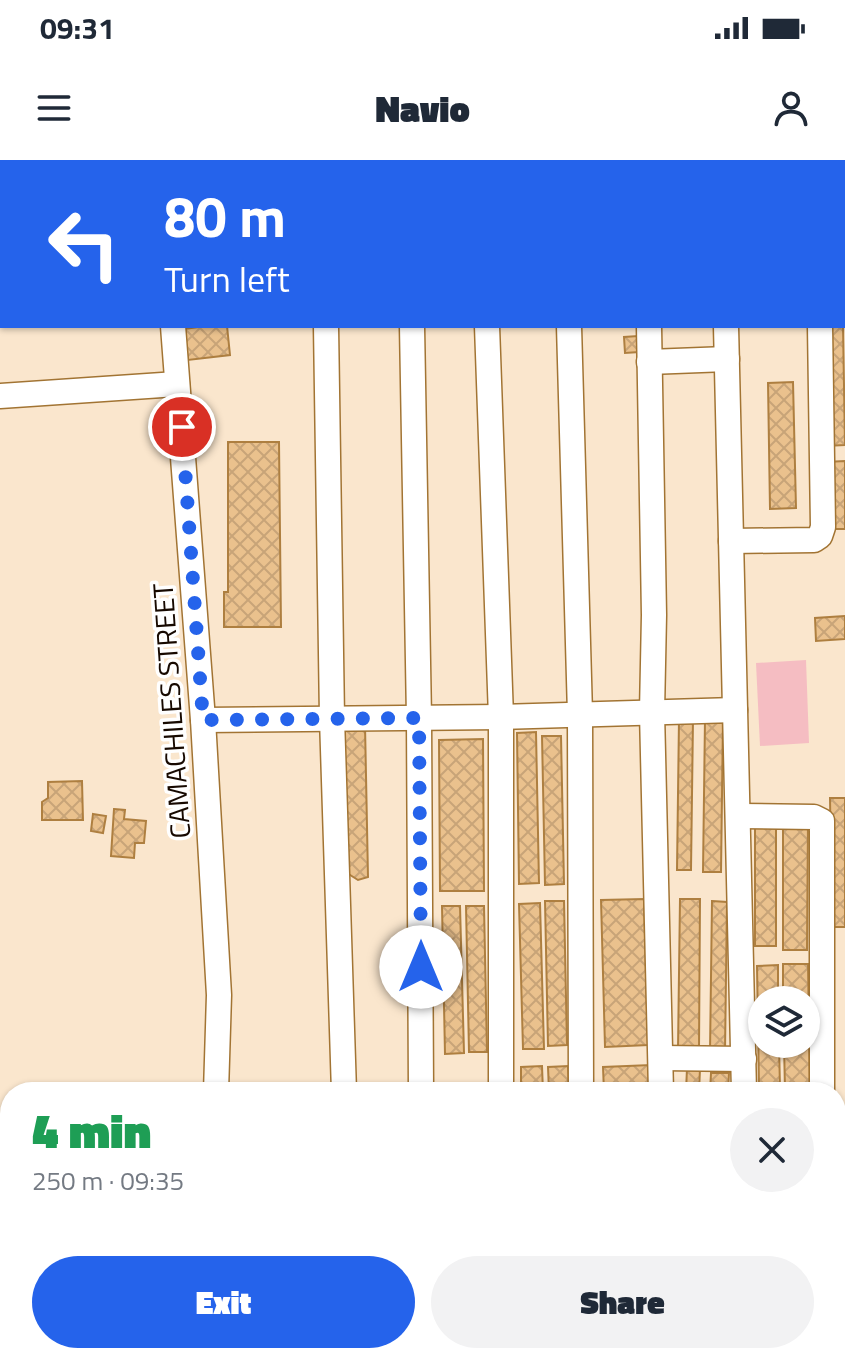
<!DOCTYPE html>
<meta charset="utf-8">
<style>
body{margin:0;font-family:"Titillium Web",sans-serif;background:#f2f2f3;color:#1f2937;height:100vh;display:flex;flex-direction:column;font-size:30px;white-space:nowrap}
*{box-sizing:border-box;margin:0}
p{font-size:26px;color:#747a83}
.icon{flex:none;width:44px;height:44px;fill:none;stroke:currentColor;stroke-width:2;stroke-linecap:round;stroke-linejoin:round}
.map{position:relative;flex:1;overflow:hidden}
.panel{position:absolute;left:0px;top:922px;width:846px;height:282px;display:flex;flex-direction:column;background:#fff;border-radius:32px 32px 0 0;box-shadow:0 2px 6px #0004}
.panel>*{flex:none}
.guide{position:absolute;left:0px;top:0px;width:846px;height:168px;box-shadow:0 2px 6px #0004;background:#2563eb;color:#fff;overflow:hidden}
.controls{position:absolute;left:748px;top:826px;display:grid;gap:16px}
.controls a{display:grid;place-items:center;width:72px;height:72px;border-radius:50%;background:#fff;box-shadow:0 2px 6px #0004;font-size:40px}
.pin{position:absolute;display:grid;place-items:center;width:68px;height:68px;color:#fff;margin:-34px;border:4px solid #fff;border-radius:50%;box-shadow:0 2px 8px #0007}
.me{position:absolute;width:88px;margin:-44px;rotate:0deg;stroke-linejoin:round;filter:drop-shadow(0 0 6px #0008)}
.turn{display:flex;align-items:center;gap:28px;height:168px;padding:0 32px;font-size:36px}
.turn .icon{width:104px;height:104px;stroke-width:2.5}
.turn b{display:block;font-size:56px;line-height:68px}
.round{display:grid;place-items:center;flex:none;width:84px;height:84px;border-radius:42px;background:#f2f2f3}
.head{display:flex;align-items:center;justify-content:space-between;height:136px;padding:0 32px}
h1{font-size:48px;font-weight:800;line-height:60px;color:#1e9e55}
.button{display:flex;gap:16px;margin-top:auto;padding:16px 32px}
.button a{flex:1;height:92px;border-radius:48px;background:#2563eb;color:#fff;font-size:32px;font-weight:800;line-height:92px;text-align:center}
.button a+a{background:#f2f2f3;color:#1f2937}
.status{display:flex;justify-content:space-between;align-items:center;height:56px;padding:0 40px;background:#fff;direction:ltr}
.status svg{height:22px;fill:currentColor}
header{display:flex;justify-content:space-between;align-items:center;height:104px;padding:0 32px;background:#fff;font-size:36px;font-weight:800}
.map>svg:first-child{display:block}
</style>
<div class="status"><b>09:31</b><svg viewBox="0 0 49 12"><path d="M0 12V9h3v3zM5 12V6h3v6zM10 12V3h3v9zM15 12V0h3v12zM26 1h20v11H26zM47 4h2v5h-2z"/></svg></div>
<header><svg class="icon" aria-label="menu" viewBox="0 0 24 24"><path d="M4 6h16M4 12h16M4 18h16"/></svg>Navio<svg class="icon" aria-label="person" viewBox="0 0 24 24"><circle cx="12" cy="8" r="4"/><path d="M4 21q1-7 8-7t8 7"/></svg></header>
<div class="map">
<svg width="845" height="1203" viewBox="0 0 845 1203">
<defs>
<pattern id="building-cross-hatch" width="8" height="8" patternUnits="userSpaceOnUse" patternTransform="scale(2)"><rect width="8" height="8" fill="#eac18d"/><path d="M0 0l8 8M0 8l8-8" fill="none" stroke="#c8a478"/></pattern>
</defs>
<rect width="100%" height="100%" fill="#fae6cd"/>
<path fill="#f5bdc2" d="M806 500 809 583 760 586 756 503Z"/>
<g fill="url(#building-cross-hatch)" stroke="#ae7f40" stroke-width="2">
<rect x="718" y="0" width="71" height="2"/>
<path d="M845 8V149H844V8Z"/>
<path d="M206 166H227L230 195 188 200 184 169Z"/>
<path d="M822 166H843L845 285 826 286Z"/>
<path d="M638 176 639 192 625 193 624 177Z"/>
<path d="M793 222 796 348 770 349 768 223Z"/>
<path d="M228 282H279L281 467H224V432H228Z"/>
<path d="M845 301V369H828L826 302Z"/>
<path d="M845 456V479L816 481 815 458Z"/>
<path d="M679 559H693L691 710H677Z"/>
<path d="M705 559H723L721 712H703Z"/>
<path d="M344 565H365L368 717 358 720 347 713Z"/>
<path d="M536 572 539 723 519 724 517 573Z"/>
<path d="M542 576H561L564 724 545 725Z"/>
<path d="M483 579 484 731H440L439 580Z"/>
<path d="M82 621 83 660H42V642L48 638V622Z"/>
<path d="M830 638H845V767H832Z"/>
<path d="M114 649 125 650 124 659 146 661 144 683H135L134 698 111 696Z"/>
<path d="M93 654 106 656 103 673 91 671Z"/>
<path d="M783 662H808L807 790H783Z"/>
<rect x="755" y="663" width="21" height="123"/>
<path d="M644 739 648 885 605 887 601 740Z"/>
<path d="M680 739H700L699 890 678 889Z"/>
<path d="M545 741H564L567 885 548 886Z"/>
<path d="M712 741 727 742 725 892H710Z"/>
<path d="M540 743 544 889H523L519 744Z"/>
<path d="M442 746H460L464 893 445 894Z"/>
<path d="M466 746H484L487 892H469Z"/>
<path d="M783 804H808L810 929 785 930 784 884H806V840H783Z"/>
<path d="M778 805V840H762V884H779L780 928H759L757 806Z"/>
<path d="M651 905 652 932H604L603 907Z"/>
<path d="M542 906 543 932H521V907Z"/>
<path d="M568 906 569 932H549L548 907Z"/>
<path d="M687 908 700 909 699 932H686Z"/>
<path d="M711 913H729L728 932H710Z"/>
<path d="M836 1088H845V1127L836 1128Z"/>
<path d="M836 1181H845V1203H835Z"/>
<path d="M295 1194H326V1203H294Z"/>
<rect x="332" y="1194" width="31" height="9"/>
<path d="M367 1194H398L397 1203H367Z"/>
<path d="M467 1194H496L495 1203H467Z"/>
<path d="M500 1194H525V1201L501 1202Z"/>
<path d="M674 1194H704L705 1203H674Z"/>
<path d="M753 1194 754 1203H724V1195Z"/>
<rect x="768" y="1194" width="20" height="9"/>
<rect x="815" y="1194" width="13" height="9"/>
<path d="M672 1195 673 1203H642V1196Z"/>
<path d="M254 1199 256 1203H218V1200Z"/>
</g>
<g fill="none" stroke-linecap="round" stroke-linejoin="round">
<g stroke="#a27433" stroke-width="27">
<g id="minor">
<path d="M160 0V2"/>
<path d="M173 166 203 560 219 835 216 932"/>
<path d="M326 166 332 558 344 932"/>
<path d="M412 166 419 558 421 932"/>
<path d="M487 166 501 557V932"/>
<path d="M569 166 580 554 581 932"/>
<path d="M649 166 654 455 652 552 661 932"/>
<path d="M726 166 744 932"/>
<path d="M649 202 727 199"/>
<path d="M0 236 177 224"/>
<path d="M731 381 814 380 820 376 823 367 820 166"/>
<path d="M203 560 501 557 735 550"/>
<path d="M739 656 814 657 822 661V932"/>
<path d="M661 898 744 899"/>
<path d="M0 1159 10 1160"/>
<path d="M762 1194V1203"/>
<path d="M801 1194V1203"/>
<path d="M210 1203V1194"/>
<path d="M630 1203 631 1194"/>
<path d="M722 1203V1194"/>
</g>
</g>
<use href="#minor" stroke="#fff" stroke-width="24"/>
</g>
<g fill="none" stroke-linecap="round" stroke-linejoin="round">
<path stroke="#2563eb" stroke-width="14" stroke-dasharray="0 25.2" d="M182 267 203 560 419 558 421 807"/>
</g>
<g text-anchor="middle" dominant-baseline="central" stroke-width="7" stroke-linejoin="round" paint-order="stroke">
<g font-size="28" fill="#170900" stroke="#fff">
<text transform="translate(171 551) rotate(-94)">CAMACHILES STREET</text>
</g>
</g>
</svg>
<div class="controls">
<a><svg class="icon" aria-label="layers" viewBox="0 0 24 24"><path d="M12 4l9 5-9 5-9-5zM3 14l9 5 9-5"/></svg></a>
</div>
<div class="pin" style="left:182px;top:267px;background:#d93025"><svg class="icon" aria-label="arrive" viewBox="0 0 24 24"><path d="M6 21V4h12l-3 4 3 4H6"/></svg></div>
<svg class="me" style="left:421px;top:807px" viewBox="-20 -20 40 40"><circle r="19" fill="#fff"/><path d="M0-13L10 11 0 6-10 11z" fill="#2563eb"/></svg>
<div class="guide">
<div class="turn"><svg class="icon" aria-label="left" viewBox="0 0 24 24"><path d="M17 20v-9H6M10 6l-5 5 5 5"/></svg><div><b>80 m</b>Turn left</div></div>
</div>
<section class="panel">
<div class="head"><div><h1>4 min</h1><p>250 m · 09:35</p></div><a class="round"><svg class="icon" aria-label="close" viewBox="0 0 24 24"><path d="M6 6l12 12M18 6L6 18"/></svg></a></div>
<div class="button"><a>Exit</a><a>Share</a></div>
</section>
</div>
